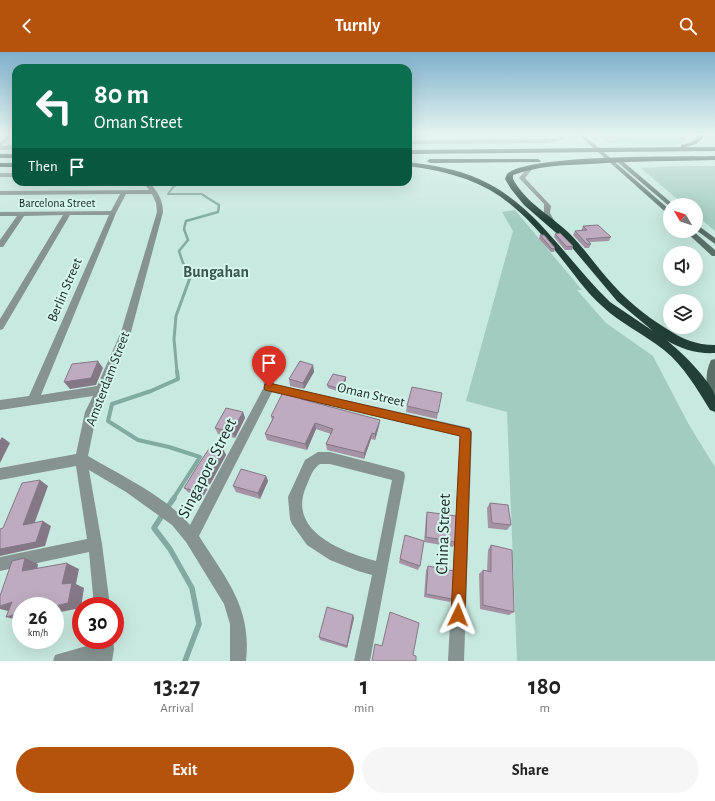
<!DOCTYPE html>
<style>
body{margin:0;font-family:"Alegreya Sans",sans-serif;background:#f6f6f6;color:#222;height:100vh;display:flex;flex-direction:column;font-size:15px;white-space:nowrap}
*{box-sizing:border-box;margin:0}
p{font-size:13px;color:#767676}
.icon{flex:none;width:22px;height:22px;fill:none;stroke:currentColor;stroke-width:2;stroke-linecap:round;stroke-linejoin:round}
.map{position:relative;height:609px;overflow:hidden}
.side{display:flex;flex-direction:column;background:#fff;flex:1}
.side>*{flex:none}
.top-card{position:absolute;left:12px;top:12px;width:400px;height:122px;border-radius:12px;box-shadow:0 4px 16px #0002;background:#0b6e4f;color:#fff;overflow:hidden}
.needle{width:26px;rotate:309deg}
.fabs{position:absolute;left:663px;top:146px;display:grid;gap:8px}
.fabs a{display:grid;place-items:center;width:40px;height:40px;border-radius:50%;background:#fff;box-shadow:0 4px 16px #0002;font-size:20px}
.speed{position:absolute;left:12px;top:545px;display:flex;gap:8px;font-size:20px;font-weight:700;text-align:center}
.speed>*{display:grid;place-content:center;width:52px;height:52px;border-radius:50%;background:#fff;box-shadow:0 4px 16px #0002;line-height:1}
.speed small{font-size:10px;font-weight:400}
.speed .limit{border:6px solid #d22;background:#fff;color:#111}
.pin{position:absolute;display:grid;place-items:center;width:34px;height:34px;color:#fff;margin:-41px -17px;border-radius:50% 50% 50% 0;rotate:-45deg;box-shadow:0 0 4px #0007}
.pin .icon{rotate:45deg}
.me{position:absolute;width:44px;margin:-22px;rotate:2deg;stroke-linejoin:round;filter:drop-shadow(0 0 3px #0008)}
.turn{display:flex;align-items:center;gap:14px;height:84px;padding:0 16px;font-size:18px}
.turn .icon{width:52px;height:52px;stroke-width:2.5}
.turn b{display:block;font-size:28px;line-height:34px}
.then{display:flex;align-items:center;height:38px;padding:0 16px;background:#0003;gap:8px;font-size:15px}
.eta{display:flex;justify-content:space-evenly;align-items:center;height:68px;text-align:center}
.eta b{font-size:24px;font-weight:600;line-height:28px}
.cta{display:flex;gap:8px;margin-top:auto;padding:8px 16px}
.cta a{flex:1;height:46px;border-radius:24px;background:#b45309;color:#fff;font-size:16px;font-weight:600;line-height:46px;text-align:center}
.cta a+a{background:#f6f6f6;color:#222}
header{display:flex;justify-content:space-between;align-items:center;height:52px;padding:0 16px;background:#b45309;color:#fff;font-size:18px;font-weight:600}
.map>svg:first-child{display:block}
</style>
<header><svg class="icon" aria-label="back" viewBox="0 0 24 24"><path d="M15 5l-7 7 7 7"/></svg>Turnly<svg class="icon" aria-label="search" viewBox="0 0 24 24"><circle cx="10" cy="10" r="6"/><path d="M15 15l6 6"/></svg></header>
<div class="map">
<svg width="715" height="609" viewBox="0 0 715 609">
<rect width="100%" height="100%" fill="#c8e9e0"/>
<g fill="#a3ccc1">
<path d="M598 83H685L684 90 675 93 610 91Z"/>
<path d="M674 114H715V179L696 163V153H684L641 116Z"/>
<path d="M515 158 582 238H577L606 271 653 304 689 373 715 415V609H517L507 360 466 349 513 179 502 160Z"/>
</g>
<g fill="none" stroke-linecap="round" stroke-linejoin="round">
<path stroke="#81aba0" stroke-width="2" d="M185 130 174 134 168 142H202L205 144"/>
<path stroke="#81aba0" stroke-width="2.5" d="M190 221 183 211 179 199 188 188 184 177 186 169 218 160 219 153 203 143"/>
<path stroke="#81aba0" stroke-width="3" d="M177 320 174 287 176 264 191 223 189 220"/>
<path stroke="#81aba0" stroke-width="4" d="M173 447 200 405 169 395 138 388 108 369 112 352 151 339 178 327 177 319"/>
<g stroke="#81aba0" stroke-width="5.5">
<path d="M167 456 174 446"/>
<path d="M163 462 154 476 170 497 192 536 199 572 185 609"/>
</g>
<g fill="#869390" fill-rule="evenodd">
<path d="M8 83H13L1 94 16 93V97L0 98V90Z"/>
<path d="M560 83H564L565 85 563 88 547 91 408 92V88L547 87 559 86Z"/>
<path d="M529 114 534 115 525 126 551 154 550 161 555 170 554 171H550L544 161V152L519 126Z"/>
<rect x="0" y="121" width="16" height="4"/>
<path d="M143 130H149C157 139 163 147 163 160L131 280 107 337V338L97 360 88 404C119 422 168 446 190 473L264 335 263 319 264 316H272L274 332 470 376 472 380 464 609H448L460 384 272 340 199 484C226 527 252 555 246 609H230V572L224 552 186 490 172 473 126 440 89 418 102 492 110 554H94L89 500 0 519V505L87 487 76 414 0 428V416L76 402 85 360 93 344 0 358V348L29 344 109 163H70L3 277 0 278V267L63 163 24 164 3 195H0V188L17 164H0V160L111 159 120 142 0 143V139L149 138ZM126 142H152L156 151 157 160 121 280 97 334 41 343 116 161Z"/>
<path d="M318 400H330L399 418 404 420 405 424 370 609H354L372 523 358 519 330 508 307 493 292 472 290 467 288 445 305 408ZM320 412H330L392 428 376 509C342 500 287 479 306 435 310 426 312 417 320 412Z"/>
<path d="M97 588H113L114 597 112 609H53L55 603 97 591Z"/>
</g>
<g fill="#5b6f69" fill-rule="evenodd">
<path d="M579 83H584L670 158V164Z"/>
<path d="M615 106H619L674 153 669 154 615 108Z"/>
<path d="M696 172 715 186V192L696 178Z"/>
<path d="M685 179H693L715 198V204H712Z"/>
<path d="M715 307V354L711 352 709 349C707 334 704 322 711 308Z"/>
</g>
<g fill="#223f38" fill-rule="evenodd">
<path d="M697 83H703V86L696 92 685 95H715V99L408 102V98L681 95V93L692 90 697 85Z"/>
<rect x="0" y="102" width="16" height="4"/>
<path d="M715 104V108C673 109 631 109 589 112 563 113 538 114 513 123V127C526 151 550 163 569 181 583 195 594 211 607 226 624 246 644 263 667 277 682 287 696 293 715 293V301C697 302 681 297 666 288 678 296 712 330 715 344 715 349 715 355 715 360L710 358C697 337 684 314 664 298 644 282 621 272 602 254 585 239 572 219 557 201 511 144 482 124 408 114V110C432 113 457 117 479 127 536 152 566 208 610 250L653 279 617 249 569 192 524 153 511 137 505 127 507 122C529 102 678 105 715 104Z"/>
<path d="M538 107 541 109 540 110 430 111 427 109 430 107Z"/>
<rect x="0" y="111" width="16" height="4"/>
</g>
</g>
<g fill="#a393a5">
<rect x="408" y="83" width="19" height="2"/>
<path d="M455 83H519H518L455 84Z"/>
<path d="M583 174 611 185 609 189 590 190 591 192 589 196H585L573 183 575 179H581Z"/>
<path d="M555 182 573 194 572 198H565L554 185Z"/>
<path d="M540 183 555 196 554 200H551L539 187Z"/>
<path d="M313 313 314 320 304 337 290 334 289 327Z"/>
<path d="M346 328 340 340 328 336 327 333Z"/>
<path d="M297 341 298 344 302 345 303 348 380 368 379 374 375 388 371 387 364 407 327 398 326 392 331 382 316 377 307 398 267 388 265 382 272 368 271 364Z"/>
<path d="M407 354 438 361 437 367 406 360Z"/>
<path d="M243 360 245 366 235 386 218 382 215 376Z"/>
<path d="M223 397 226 403 203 445 189 441 184 436Z"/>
<path d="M266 424 268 429 260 447 236 440 233 434Z"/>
<path d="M490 451 511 473 507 478 488 476 487 456Z"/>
<path d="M427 460 455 490 453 495 424 490 426 465Z"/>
<path d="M405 483 420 514 418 518 399 511Z"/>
<path d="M491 493 514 560 509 563 480 557 479 522 483 518 487 519 488 498Z"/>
<path d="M428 514 452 547 450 550 424 545 426 518Z"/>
<path d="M354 566 347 596 320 588 319 585Z"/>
</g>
<g fill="#857886">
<path d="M98 309 103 316 96 333 70 337 64 330Z"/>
<path d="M313 313 314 320 304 337 303 331Z"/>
<path d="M346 325V328L340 340V337Z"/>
<path d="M243 360 245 366 235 386 232 380Z"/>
<path d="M380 368 379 374 375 388V382Z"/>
<path d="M315 371 316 377 307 398 305 392Z"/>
<path d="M372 381 371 387 364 407V401Z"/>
<path d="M2 385 10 391 0 411V388Z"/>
<path d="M223 397 226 403 203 445 199 440Z"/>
<path d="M266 424 268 429 260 447 258 441Z"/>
<path d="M40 428 48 434 32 478 23 473Z"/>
<path d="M43 469 51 474 45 494 0 504V497Z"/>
<path d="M25 506 38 512 36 525 22 519Z"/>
<path d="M67 511 79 517 76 532 84 536 81 556 55 561V554L62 532Z"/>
<path d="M12 550V560L0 557V554Z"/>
<path d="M21 561V569L6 565Z"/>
<path d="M353 563 354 566 347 596V594Z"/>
</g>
<g fill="#beabc0" stroke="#857886">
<path d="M598 173 611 185 586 187 591 192H587L575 179 587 178 583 174Z"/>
<path d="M560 181 573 194 567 195 555 182Z"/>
<path d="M540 183H544L555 196 552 197Z"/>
<path d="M98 309 91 326 64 330 72 312Z"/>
<path d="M300 309 313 313 303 331 289 327Z"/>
<path d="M333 322 346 325 340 337 327 333Z"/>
<path d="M412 335 442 341 438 361 407 354Z"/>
<path d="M284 338 297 341 296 344 302 345 301 347 380 368 375 382 372 381 364 401 326 392 333 377 315 371 305 392 265 382 274 365 271 364Z"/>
<path d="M226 356 243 360 232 380 215 376Z"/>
<path d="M211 394 223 397 199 440 184 436 198 413Z"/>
<path d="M241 417 266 424 258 441 233 434Z"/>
<path d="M40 428 23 473 43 469 36 490 0 497V477L3 476 22 431Z"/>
<path d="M490 451 508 453 511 473 492 471Z"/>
<path d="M427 460 456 464 455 490 426 485Z"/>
<path d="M405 483 424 489 420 514 400 507Z"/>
<path d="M491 493 512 498 514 560 483 553V518L491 520Z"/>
<path d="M25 506 22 519 67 511 62 532 72 531 68 551 55 554H21V561L6 565 12 550 0 554V544L12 509Z"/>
<path d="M428 514 454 519 452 547 426 542Z"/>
<path d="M327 555 353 563 347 594 319 585Z"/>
<path d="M390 560 419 571 413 603 416 604V609H372L375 592 382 594Z"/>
</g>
<linearGradient id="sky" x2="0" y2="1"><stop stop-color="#7fb0cb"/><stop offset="0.49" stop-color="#e6f5f1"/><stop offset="1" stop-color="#e6f5f1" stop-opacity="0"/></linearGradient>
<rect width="715" height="168" fill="url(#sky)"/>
<path fill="#b45309" stroke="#753606" d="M269 331 469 377 471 380 465 563 463 568 458 570 453 568 451 563 460 384 269 339 265 338 264 335 265 332Z"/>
<g text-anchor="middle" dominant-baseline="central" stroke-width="4" stroke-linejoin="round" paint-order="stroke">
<g font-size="12" fill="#1b2724" stroke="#d5f6ed">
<text x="57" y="151">Barcelona Street</text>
</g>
<g font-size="14" fill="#1b2724" stroke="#d5f6ed">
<text transform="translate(65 238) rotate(-67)">Berlin Street</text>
<text transform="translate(108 327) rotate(-69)">Amsterdam Street</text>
<text transform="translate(371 343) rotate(13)">Oman Street</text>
</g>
<g font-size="16" font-weight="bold" fill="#3a564f" stroke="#d5f6ed">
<text x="216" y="220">Bungahan</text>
</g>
<g font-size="17" fill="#1b2724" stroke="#d5f6ed">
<text transform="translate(207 416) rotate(-63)">Singapore Street</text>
<text transform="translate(443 482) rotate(-88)">China Street</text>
</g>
</g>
</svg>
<div class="fabs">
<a><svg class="needle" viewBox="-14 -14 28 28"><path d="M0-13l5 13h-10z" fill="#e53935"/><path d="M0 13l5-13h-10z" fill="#767676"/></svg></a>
<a><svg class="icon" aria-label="sound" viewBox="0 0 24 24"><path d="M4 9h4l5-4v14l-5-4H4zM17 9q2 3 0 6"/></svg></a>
<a><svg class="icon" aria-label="layers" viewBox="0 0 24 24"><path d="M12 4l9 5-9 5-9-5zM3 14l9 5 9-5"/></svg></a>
</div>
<div class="speed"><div>26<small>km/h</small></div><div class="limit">30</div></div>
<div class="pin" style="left:269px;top:335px;background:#d93025"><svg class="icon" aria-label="arrive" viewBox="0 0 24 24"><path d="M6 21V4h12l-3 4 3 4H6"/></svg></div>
<svg class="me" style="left:458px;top:563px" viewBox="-20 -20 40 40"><path d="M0-17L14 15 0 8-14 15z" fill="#b45309" stroke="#fff" stroke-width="4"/></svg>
<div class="top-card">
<div class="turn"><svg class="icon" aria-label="left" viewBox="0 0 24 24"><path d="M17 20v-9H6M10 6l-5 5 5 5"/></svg><div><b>80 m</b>Oman Street</div></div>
<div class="then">Then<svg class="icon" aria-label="arrive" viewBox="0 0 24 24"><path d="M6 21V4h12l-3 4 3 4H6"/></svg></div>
</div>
</div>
<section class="side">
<div class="eta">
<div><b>13:27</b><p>Arrival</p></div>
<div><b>1</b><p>min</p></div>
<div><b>180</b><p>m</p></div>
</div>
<div class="cta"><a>Exit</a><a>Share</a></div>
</section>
